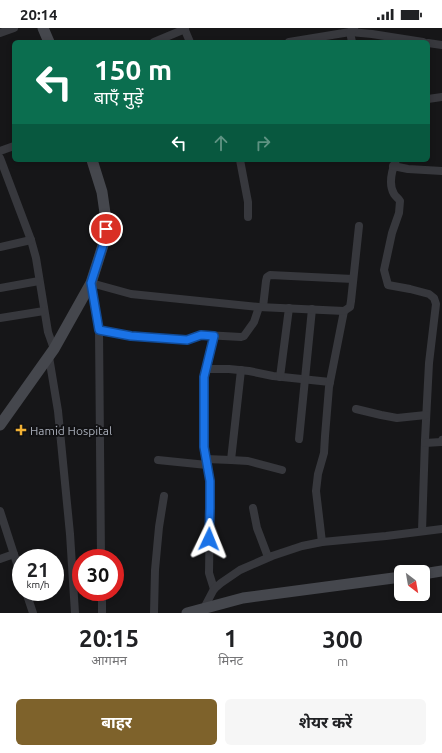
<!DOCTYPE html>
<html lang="hi">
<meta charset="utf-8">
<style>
body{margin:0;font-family:Ubuntu,"Noto Sans Devanagari",sans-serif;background:#f6f6f6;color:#202124;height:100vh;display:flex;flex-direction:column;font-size:15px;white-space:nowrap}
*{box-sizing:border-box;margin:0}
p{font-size:13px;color:#757577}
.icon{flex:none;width:22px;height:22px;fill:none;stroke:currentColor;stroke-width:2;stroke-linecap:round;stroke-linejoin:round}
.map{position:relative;height:585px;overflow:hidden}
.drawer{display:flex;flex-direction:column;background:#fff;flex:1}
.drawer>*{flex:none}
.banner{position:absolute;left:12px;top:12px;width:418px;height:122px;border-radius:6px;box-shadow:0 2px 6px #0003;background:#0b6e4f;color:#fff;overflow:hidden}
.needle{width:26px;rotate:149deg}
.tools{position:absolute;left:394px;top:537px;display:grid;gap:8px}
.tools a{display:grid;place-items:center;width:36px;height:36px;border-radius:6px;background:#fff;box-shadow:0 2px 6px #0003;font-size:20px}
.speed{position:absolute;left:12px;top:521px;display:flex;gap:8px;font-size:20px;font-weight:700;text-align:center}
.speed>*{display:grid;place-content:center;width:52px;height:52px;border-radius:50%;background:#fff;box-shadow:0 2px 6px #0003;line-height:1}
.speed small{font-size:10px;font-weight:400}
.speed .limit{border:6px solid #d22;background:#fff;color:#111}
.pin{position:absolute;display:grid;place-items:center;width:34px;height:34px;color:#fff;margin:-17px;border:2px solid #fff;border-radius:50%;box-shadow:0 1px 4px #0007}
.me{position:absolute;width:44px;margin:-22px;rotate:2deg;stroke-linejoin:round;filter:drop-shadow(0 0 3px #0008)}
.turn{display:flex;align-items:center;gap:14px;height:84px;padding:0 16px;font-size:18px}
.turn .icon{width:52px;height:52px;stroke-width:2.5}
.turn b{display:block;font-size:28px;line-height:34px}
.lanes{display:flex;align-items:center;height:38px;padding:0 16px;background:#0003;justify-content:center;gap:20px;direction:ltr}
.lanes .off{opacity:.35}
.eta{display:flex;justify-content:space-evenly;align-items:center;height:68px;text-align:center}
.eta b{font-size:24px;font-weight:700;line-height:28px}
.action{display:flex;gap:8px;margin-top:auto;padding:8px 16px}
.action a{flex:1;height:46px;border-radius:6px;background:#7e622b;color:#fff;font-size:16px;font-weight:700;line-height:46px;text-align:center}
.action a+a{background:#f6f6f6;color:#202124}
.status{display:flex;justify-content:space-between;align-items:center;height:28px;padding:0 20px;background:#fff;direction:ltr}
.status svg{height:11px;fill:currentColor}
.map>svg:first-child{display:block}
</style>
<div class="status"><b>20:14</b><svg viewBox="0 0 49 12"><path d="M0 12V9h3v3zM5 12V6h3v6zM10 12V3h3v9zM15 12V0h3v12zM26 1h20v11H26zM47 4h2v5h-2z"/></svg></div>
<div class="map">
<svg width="442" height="585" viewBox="0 0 442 585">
<rect width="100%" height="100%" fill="#161618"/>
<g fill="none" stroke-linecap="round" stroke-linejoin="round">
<g stroke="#37383d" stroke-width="8">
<path d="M184 0 190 14"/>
<path d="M0 5 14 0"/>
<path d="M154 14 185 1"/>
<path d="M289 14 350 4 372 6 423 14"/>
<path d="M352 14 350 4 354 1"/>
<path d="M428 15 442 17"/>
<path d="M428 71 442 69"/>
<path d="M0 123 14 118"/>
<path d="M0 130 31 212 36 230 48 304 54 321"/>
<path d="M240 132 248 174V189"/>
<path d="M396 132C392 142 388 156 394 166 396 169 399 171 400 173L399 185 392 205 384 242 388 257 410 261 429 266 434 270 436 276 429 335 425 412 422 503"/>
<path d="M393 138 408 141 442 143"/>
<path d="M0 219 31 212"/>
<path d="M0 260 39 253"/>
<path d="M263 279 266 253 267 249 270 247 353 251"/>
<path d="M0 290 44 283"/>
<path d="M99 302 131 308 182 312C190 312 197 308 205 307L241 309 244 308 254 294 259 279"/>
<path d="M49 329 58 383 70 506 75 585"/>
<path d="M206 341H229L249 343 273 348 330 354"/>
<path d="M280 349 289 280"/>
<path d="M356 381 381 387 397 390 426 387"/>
<path d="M299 411 312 281"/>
<path d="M425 415 441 414 442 412"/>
<path d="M206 431 231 432 248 433 282 442"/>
<path d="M158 432 207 437"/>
<path d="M231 432 241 342"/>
<path d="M253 480 257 500 268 529"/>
<path d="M0 483 21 548"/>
<path d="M322 514 316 463 318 446 324 425 325 408 329 359 344 283"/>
<path d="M101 530 99 302 91 255 131 266 259 279 344 283 350 279 351 273 359 198"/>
<path d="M0 531 14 526"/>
<path d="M214 561 209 545 210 480V453L204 419 203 397 204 349 214 308"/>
<path d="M26 564 33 585"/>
<path d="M102 564V585"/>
<path d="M204 580 214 561 221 555 240 542 272 528 302 518 322 514 386 508 442 501"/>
<path d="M154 585 155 542 159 499 164 468"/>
</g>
<g stroke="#45474d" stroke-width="11">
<path d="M43 0 49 14"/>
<path d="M0 397 54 321 91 255 105 211 106 192 102 164 92 132"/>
<path d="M423 546 442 543"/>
<path d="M187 585 243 570 401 549"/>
</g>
</g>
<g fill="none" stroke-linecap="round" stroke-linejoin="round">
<g stroke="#114b97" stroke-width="10">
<path id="route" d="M106 201 105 211 91 255 99 302 131 308 187 312 201 307 214 308 204 349V419L210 453V480L209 511"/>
</g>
<use href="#route" stroke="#1a73e8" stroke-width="7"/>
</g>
<path fill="#f2b134" stroke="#111113" stroke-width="1.5" d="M19 396h4v4h4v4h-4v4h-4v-4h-4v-4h4z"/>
<g text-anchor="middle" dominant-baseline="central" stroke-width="4" stroke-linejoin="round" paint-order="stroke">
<g font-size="12" fill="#a8adb8" stroke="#111113" text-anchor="start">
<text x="30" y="402">Hamid Hospital</text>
</g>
</g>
</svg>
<div class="tools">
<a><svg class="needle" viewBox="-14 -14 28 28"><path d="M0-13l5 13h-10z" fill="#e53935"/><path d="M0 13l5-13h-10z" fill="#757577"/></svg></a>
</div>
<div class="speed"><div>21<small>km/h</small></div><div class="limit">30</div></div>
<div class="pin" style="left:106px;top:201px;background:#d93025"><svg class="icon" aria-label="arrive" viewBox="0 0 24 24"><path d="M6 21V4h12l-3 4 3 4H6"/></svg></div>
<svg class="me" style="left:209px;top:511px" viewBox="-20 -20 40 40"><path d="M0-17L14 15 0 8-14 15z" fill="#1a73e8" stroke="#fff" stroke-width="4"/></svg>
<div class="banner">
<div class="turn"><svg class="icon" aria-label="left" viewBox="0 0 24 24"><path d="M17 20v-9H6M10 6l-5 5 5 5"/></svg><div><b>150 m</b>बाएँ मुड़ें</div></div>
<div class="lanes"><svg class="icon" aria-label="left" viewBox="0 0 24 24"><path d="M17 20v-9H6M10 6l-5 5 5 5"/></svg><svg class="icon off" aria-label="ahead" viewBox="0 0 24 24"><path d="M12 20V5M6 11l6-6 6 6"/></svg><svg class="icon off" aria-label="right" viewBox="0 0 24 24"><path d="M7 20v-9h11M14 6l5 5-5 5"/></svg></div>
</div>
</div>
<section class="drawer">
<div class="eta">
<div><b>20:15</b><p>आगमन</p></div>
<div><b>1</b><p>मिनट</p></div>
<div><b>300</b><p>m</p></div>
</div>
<div class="action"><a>बाहर</a><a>शेयर करें</a></div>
</section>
